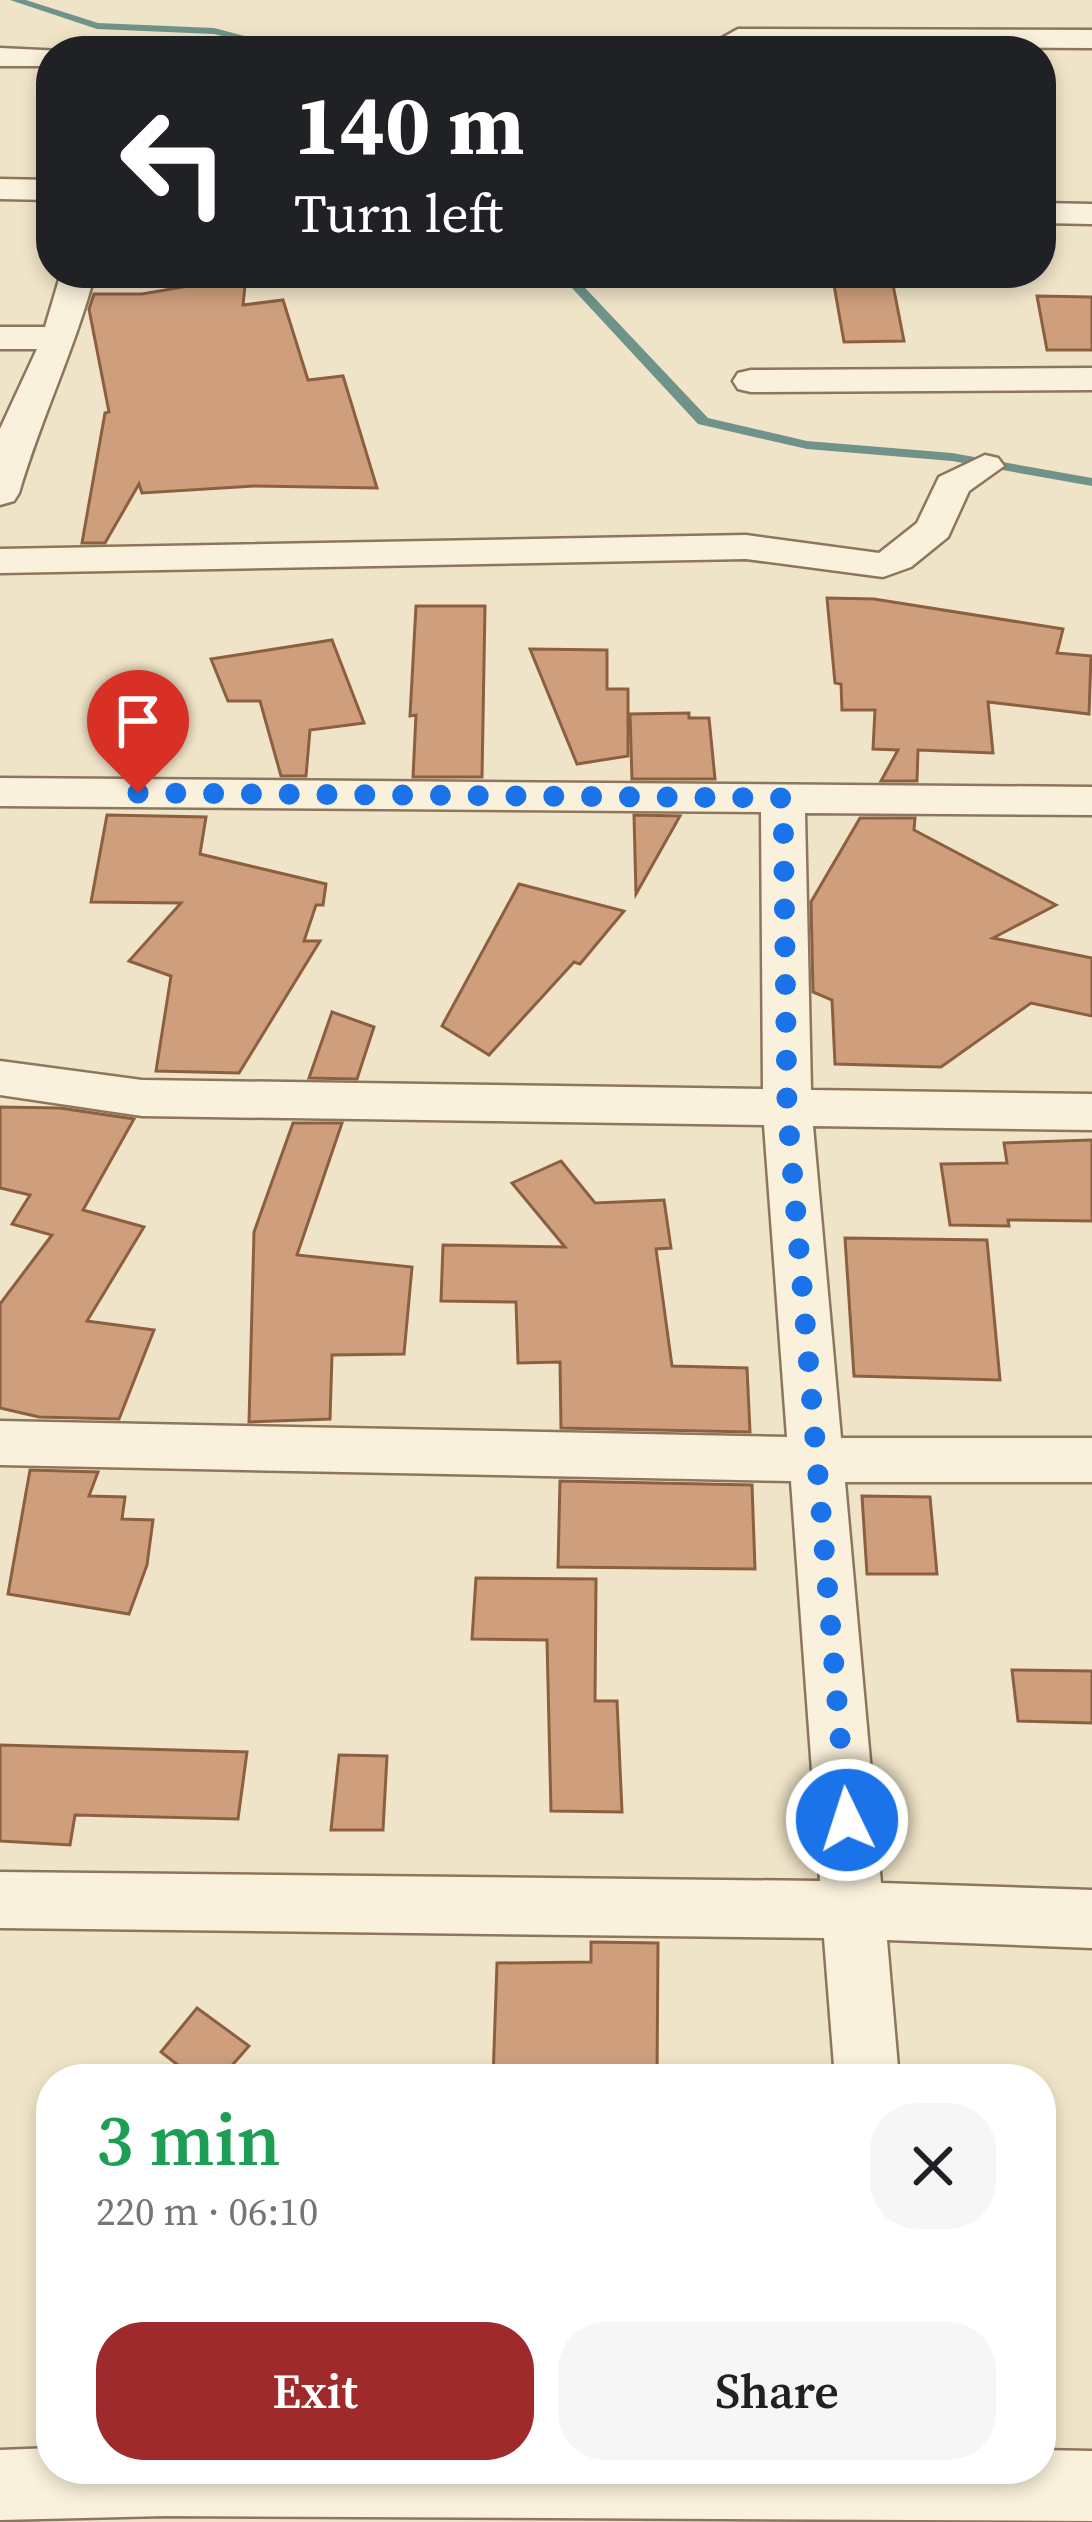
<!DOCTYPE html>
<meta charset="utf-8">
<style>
body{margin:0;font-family:"Source Serif 4",serif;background:#f6f6f6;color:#202124;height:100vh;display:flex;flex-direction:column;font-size:45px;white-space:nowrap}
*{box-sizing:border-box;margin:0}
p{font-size:39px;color:#757577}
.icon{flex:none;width:66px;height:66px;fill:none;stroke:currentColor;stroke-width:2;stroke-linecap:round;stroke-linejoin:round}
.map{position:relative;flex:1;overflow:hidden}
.sheet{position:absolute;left:36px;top:2064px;width:1020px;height:420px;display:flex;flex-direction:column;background:#fff;border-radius:48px;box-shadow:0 6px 18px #0003}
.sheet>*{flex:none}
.guide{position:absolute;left:36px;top:36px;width:1020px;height:252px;border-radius:48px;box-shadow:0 6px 18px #0003;background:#202124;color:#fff;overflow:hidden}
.pin{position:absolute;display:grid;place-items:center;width:102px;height:102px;color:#fff;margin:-123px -51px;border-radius:50% 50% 50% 0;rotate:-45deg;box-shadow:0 0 12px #0007}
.pin .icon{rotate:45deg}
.me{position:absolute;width:132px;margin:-66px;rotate:356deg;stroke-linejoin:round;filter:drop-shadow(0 0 9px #0008)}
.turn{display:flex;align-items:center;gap:42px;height:252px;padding:0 60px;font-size:54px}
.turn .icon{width:156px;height:156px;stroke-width:2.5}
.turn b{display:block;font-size:84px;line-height:102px}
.round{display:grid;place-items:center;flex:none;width:126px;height:126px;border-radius:48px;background:#f6f6f6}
.head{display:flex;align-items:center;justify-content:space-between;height:204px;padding:0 60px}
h1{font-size:72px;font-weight:600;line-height:90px;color:#1e9e55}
.cta{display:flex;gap:24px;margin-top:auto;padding:24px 60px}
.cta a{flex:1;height:138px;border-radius:48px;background:#9e2a2b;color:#fff;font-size:48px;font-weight:600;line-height:138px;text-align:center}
.cta a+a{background:#f6f6f6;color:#202124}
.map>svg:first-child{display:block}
</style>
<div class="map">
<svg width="1092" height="2522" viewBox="0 0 1092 2522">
<rect width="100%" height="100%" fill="#f0e4c8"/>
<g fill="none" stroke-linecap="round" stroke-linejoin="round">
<g fill="#6f938a" fill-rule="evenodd">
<path d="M10 0H26L98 23 214 28 302 51H282L214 34 97 29Z"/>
<path d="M558 273H571L708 418 807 441 952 453 1092 478V486L952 461 807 449 698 424Z"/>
</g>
</g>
<g fill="#cf9f7d" stroke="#8d5f41" stroke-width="3">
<path d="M246 276 243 305 283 300 308 380 343 376 377 488 254 486 142 493 139 484 105 543H82L105 413 109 412 89 309 94 294H142Z"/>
<path d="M834 285H893L904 341 844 342Z"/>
<path d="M1037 296 1092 297V350H1047Z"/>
<path d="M827 598 874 599 1063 629 1057 653 1091 656 1089 714 988 702 993 753 918 750 917 781H881L898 750 873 749 875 710H842L841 684 835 683Z"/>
<path d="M416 606H485L482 777H413L416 715 410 716Z"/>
<path d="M332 640 364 723 310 730 306 776H281L260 701H228L211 659Z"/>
<path d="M530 649 607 650V689H628V756L577 764Z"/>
<path d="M689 713V718H709L715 779H632L630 714Z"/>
<path d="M107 815 206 817 200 854 326 884 323 905H316L304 941H320L239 1073 156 1071 171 976 129 961 181 903 91 902Z"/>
<path d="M634 815 680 816 636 894Z"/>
<path d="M860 818H915L914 830 1056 905 993 938 1092 958V1016L1031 1003 941 1067 835 1064 832 1000 813 992 811 902Z"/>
<path d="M519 884 624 911 580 964 574 962 489 1055 442 1026Z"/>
<path d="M332 1012 374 1027 357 1079 309 1078Z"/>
<path d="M0 1107 60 1108 134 1119 83 1210 144 1227 87 1321 154 1330 119 1419 39 1417 0 1408V1304L52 1235 12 1224 30 1195 0 1188Z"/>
<path d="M293 1123H342L297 1255 412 1267 404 1354 332 1355 330 1419 249 1422 254 1232Z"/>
<path d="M1092 1140V1221L1008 1220 1009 1226 950 1225 941 1164 1007 1163 1004 1143Z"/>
<path d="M561 1161 595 1203 664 1200 671 1248 656 1249 672 1366 747 1368 750 1432 561 1428 560 1362 518 1363 516 1302 441 1301 443 1245 565 1247 512 1183Z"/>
<path d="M845 1238 987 1240 1000 1380 854 1376Z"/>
<path d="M30 1470 98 1472 89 1496 125 1497 122 1519 153 1520 147 1565 129 1614 8 1594Z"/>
<path d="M560 1481 752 1485 755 1569 558 1567Z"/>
<path d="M862 1496 930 1497 937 1574H867Z"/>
<path d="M476 1578 596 1579 595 1701H617L622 1812 551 1811 547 1640 472 1639Z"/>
<path d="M1012 1670 1092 1671V1723L1018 1721Z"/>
<path d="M0 1745 247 1752 238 1819 75 1815 70 1845 0 1841Z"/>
<path d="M339 1755 387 1756 383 1830H331Z"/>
<path d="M591 1942 658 1943 657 2079H493L497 1963 591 1962Z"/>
<path d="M197 2008 249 2046 220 2079H196L161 2052Z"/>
</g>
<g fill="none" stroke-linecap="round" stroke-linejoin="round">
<g stroke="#8d765c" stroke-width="5">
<g id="street">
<path d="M738 29 1092 30V48L727 45 722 38Z"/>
<path d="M0 48 63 51H51V66H0Z"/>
<path d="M0 179 51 180V200L0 199Z"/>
<path d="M1041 203 1092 204V224L1041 223Z"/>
<path d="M61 273H95C75 349 41 418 19 493L14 501 0 505V429L37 349H0V327H45Z"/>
<path d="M1092 368V390L751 392 738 389 733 381 738 373 751 370Z"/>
<path d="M985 455 998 458 1004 466 969 491 948 537 911 567 883 577 746 559 0 573V549L746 535 879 553 917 523 939 477Z"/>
<path d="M0 778 1092 787V815L805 813 811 1090 1092 1094V1130L813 1126 841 1438H1092V1482H845L881 1883 1092 1890V1948L887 1940 899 2079H835L824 1938 0 1928V1872L820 1881 791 1481 0 1465V1421L787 1437 764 1125 142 1116 0 1095V1061L142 1080 763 1089 761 812 0 806Z"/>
<path d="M51 2448V2469H1041V2450L1092 2451V2521L165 2516 0 2520V2450Z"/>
</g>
</g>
<use href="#street" fill="#faf1dc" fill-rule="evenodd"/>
</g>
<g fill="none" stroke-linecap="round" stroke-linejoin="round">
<path stroke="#1a73e8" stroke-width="21" stroke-dasharray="0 37.8" d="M138 793 783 798 787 1107 847 1820"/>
</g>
</svg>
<div class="pin" style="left:138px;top:793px;background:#d93025"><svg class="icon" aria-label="arrive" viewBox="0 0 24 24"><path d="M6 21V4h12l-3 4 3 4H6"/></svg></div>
<svg class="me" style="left:847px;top:1820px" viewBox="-20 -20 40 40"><circle r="17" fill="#1a73e8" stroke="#fff" stroke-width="3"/><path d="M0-11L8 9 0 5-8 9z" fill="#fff"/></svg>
<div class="guide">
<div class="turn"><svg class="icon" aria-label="left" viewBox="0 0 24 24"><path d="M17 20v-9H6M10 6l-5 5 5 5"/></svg><div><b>140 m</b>Turn left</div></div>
</div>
<section class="sheet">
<div class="head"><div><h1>3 min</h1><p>220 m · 06:10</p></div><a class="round"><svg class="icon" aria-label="close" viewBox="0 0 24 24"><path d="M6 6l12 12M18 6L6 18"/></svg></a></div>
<div class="cta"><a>Exit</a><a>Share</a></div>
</section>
</div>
